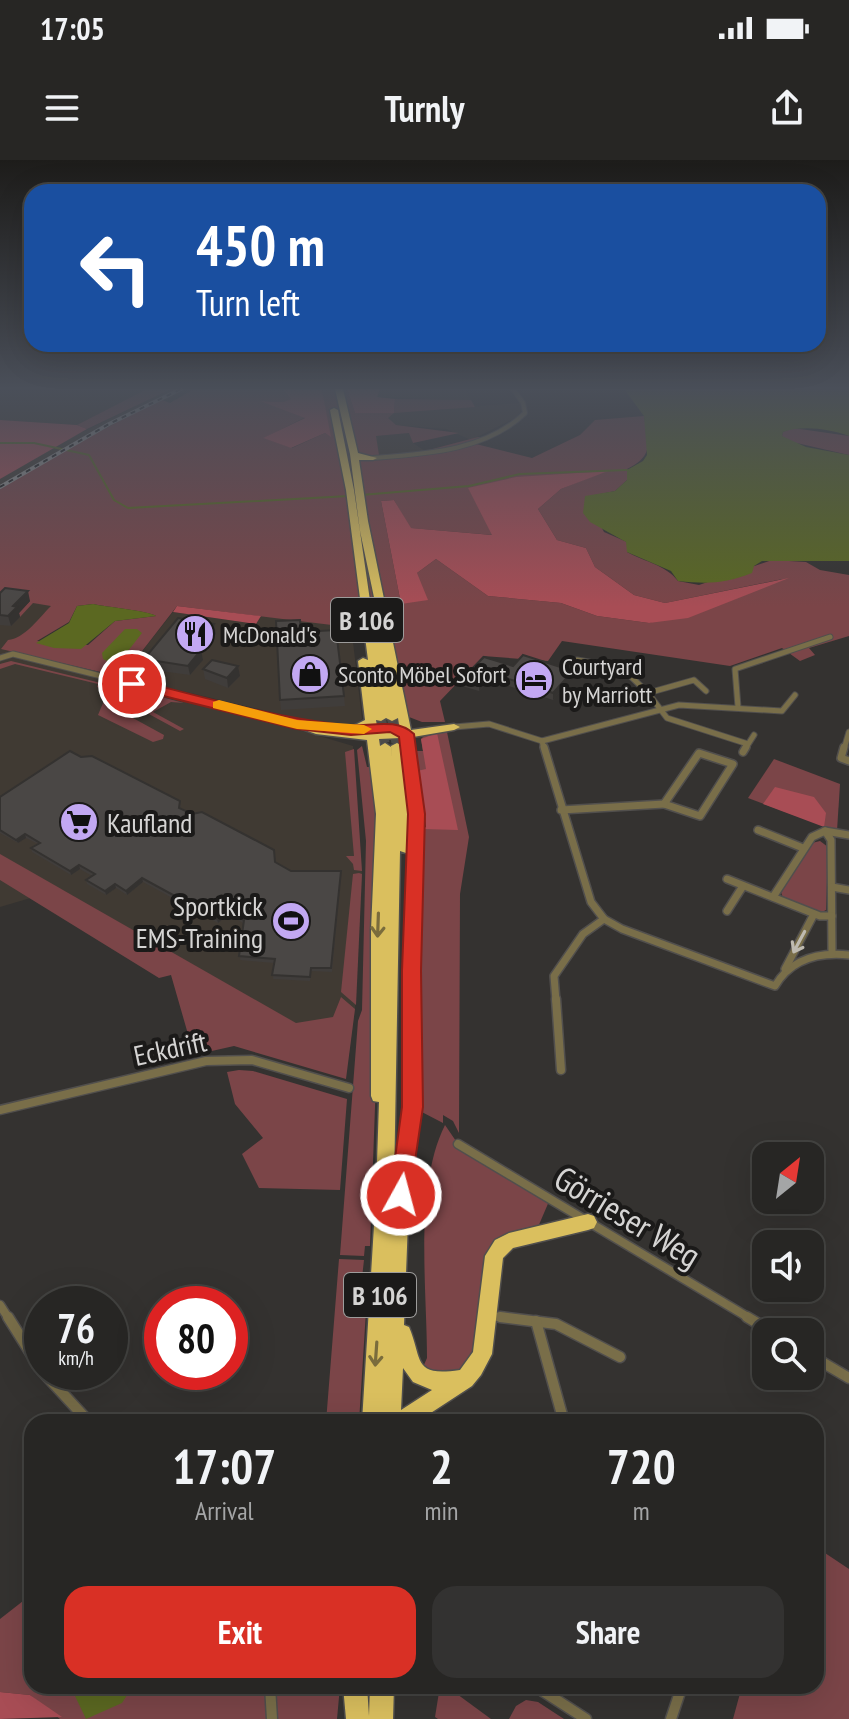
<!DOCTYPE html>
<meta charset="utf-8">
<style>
body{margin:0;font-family:"PT Sans Narrow",sans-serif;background:#333231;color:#f1f3f6;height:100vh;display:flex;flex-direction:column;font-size:30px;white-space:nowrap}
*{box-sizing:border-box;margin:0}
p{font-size:26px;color:#a4a5a6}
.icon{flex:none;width:44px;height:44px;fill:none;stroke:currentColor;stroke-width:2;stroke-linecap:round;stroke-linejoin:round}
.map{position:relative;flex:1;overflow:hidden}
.drawer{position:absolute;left:24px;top:1254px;width:800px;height:280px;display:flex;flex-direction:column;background:#272624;border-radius:24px;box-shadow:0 8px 32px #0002,0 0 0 2px #434341}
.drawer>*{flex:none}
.guide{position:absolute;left:24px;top:24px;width:802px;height:168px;border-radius:24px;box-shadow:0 8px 32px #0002,0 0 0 2px #434341;background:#1a4fa0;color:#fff;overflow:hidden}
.needle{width:52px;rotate:30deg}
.fabs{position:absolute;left:752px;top:982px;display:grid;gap:16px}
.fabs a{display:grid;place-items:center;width:72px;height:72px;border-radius:16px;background:#272624;box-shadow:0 8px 32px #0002,0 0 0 2px #434341;font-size:40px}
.speed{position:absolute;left:24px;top:1126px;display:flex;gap:16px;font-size:40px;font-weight:700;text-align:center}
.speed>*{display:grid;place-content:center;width:104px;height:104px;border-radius:50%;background:#272624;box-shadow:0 8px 32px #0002,0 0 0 2px #434341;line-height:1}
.speed small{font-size:20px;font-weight:400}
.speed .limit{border:12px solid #d22;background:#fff;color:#111}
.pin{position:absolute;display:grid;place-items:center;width:68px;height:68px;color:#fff;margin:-34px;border:4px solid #fff;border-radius:50%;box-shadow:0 2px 8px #0007}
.me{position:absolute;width:88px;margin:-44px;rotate:7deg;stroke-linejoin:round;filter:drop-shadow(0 0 6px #0008)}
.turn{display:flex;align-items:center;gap:28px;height:168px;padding:0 40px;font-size:36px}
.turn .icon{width:104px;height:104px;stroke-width:2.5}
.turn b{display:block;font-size:56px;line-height:68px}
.eta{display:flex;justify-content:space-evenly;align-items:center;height:136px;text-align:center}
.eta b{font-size:48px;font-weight:700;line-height:56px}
.cta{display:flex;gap:16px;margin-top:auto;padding:16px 40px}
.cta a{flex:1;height:92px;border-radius:24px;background:#d93025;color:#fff;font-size:32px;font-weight:700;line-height:92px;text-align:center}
.cta a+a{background:#333231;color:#f1f3f6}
.status{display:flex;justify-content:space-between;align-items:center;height:56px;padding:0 40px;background:#272624;direction:ltr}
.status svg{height:22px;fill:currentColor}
header{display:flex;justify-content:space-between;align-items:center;height:104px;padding:0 40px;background:#272624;font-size:36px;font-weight:700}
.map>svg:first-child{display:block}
</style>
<div class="status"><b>17:05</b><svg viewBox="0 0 49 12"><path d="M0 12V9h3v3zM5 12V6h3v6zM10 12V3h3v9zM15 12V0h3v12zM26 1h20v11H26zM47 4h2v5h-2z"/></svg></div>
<header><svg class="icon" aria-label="menu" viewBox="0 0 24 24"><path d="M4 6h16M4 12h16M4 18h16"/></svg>Turnly<svg class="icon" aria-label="share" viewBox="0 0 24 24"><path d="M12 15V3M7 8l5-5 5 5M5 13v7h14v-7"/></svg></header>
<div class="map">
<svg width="849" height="1559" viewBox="0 0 849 1559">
<rect width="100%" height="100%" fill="#343230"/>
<g fill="#403a33">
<path d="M0 229H147L77 265 0 260Z"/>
<path d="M171 229H189L80 281 0 329V319L41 292Z"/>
<path d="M380 229 466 230 471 240 376 237Z"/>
<path d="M521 243 522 248 517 257 471 280 446 269 396 265 387 258 394 253Z"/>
<path d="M410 273 413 283 425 291 378 295 375 276Z"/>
<path d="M0 427 74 434 12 497 262 559 353 586 362 714 355 849 349 894 61 729 0 747Z"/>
<path d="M173 452 256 464 261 456 351 465 362 559 354 566H331L122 517Z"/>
</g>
<g fill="#7b4548" fill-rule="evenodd">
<path d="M147 229H171L87 269 77 265Z"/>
<path d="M194 229H282L292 239 283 242 264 241 306 257 264 278 292 288 325 273 330 276 322 231 319 229H347L355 253H394L395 239 471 240 475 247 394 253 388 258 396 265 459 273 413 283 409 273 376 276 379 295 425 291 478 277 488 279 476 284 532 298 580 275 595 260 644 256C648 283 655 295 627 309V320L615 331 585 337 604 372 627 382V392C645 402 666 405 678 421L699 425 772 400 806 402 820 410 849 415V476L809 488 815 495 800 501 782 488 730 506 562 481 548 501 483 496 440 541 445 562H422L409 557 390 464 340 466 177 446 122 517 1 489 8 480C24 479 39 458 51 446L33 443 20 457 16 456 30 441 0 437V329C53 297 106 266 162 240L170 243ZM605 311 561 329 538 349 557 380 586 388 595 407 634 435 665 443 783 419 649 463 597 456 561 443 488 436 436 399 417 413 401 444 381 341 394 340 410 368 493 375 469 329ZM93 444C106 447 149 451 156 456L115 461 88 485 37 481 69 462 77 446Z"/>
<path d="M793 268 849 276V295L788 281 782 276 783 272Z"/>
<path d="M11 501 105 524 113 528 108 540 111 546 164 575 163 579 153 582 98 555 108 531 97 527 98 524 15 504 0 509V504Z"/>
<path d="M135 530 184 543 171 542 153 552 184 569 180 571 125 541 124 536Z"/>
<path d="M447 572 469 677 460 734 459 973 453 961 443 955V963L416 949 423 670 426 667 415 591H423L421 579 425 575Z"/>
<path d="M362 586 367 607H371L376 620 377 891 370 1086H365L364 1096 340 1095 358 861 362 850 366 681 357 590Z"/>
<path d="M354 589 362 711 354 710 353 704 346 696H354L345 592Z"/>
<path d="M774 599 840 624 837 671 748 638Z"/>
<path d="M820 681 828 687 826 750 820 753 783 738 781 732 812 683Z"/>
<path d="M0 694 296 863 333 857 341 837 355 849 346 919 234 886 194 895 171 815 159 818 0 720Z"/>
<path d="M359 713 362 714 356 845 341 832 353 714Z"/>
<path d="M239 910 253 911 347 939 340 1030 259 1028 242 994 263 978 235 944 227 912Z"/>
<path d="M445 965 458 984 550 1039 535 1074 501 1086 476 1208 419 1216 427 1198C427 1128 414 1027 445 965Z"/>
<path d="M339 1099 364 1100 362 1118 368 1119 359 1262H326Z"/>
<path d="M816 1387 849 1409V1559H733L742 1526H816Z"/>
<path d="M32 1434V1526H340L337 1559H60L30 1535 0 1532V1459Z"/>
<path d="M440 1526H446L491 1559H438L435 1557Z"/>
<path d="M526 1540 538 1542 564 1559H509L516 1546Z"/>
</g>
<g fill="#a84d55">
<path d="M283 229 322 230 331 277 325 273 291 288 263 278 305 258 260 241 283 242 291 239Z"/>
<path d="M347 229H380L377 237 395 239 394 253H355Z"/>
<path d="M0 260 77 265 87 269 0 319Z"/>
<path d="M608 311 561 329 538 349 557 380 586 388 595 407 634 435 665 443 789 418 688 458 649 463 597 456 561 443 488 436 436 399 417 413 428 440 401 444 381 341 394 340 411 368 492 375 468 328 516 317Z"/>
<path d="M177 446 261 456 256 464 173 452Z"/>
<path d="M437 573 458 670 423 669 426 667V658L422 656 417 611 426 609 421 579Z"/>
<path d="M775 627 814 637 826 653 824 667 763 644Z"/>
<path d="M0 1532 30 1535 62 1557 0 1559Z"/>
</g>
<g fill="#5b6821">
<path d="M624 229H849V276C829 269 803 265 783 272L782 276 806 287 849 295V401H762L754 406 752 413C724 424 707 424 678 421L671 411 627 392 626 382 590 362 583 353 585 336 615 331 627 320V310L643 301 647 295 644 256Z"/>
<path d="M93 444C106 447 150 451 156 456L115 461 81 489 54 488 36 483 69 463 77 446Z"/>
<path d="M125 469H137L142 473 128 491 117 500 109 502 103 499 102 493Z"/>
<path d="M83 1526H133L122 1543 86 1559 75 1536Z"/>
</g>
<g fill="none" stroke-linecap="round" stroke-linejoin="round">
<g stroke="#5b6821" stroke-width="2">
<path d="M0 283H34L89 295 114 340 128 348 349 336"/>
<path d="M361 335 469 326 520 314 627 310"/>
</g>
<g stroke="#4c4a48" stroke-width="10" stroke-dasharray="10 5" stroke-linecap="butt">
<path d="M381 558 385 587"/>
<path d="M392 558 397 586"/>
</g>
<g stroke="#514f4d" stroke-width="6">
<path id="street-far4" d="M373 298C425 294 486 291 525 253L523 243 513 229"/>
</g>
<g stroke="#514f4d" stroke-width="7">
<g id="street-far3">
<path d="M0 498 13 494 297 565"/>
<path d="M577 500 622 508 648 533 667 558 748 584"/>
<path d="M648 533 694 520 706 531"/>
<path d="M738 547 735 509 830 477"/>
<path d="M454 567 489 564 542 581 544 589"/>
<path d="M542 581 679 545 782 551 795 535"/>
<path d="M745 589 754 575"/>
<path d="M844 589 849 572"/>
</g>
</g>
<g stroke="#514f4d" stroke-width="10">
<g id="street-far2">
<path d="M544 587 591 742 604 759 622 769 775 826C791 799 819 792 849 795"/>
<path d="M844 587 841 598 849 601"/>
<path d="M743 592 746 587"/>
<path d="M699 593 733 604 700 656 664 644Z"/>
<path d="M561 650 664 644"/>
<path d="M758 670 803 688"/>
<path d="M825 671 831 680 832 793"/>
<path d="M727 719 820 756H832"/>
<path d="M832 727 849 730"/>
<path d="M773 737 812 677 825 671 849 675"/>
<path d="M727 751 743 726"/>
<path d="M785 809 814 754"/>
<path d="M556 841 554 816 583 774 604 759"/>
</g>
</g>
<g stroke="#514f4d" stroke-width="11">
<g id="street-far1">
<path d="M556 839 561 910"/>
<path d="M0 950 206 901 252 900 349 928"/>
<path d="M458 984 751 1159"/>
<path d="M0 1145 9 1159"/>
<path d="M490 1156 517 1159"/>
</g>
</g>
<g stroke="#514f4d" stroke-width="13">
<g id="street">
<path d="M8 1157 42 1211"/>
<path d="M500 1157 556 1164 620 1197"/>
<path d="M747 1157 772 1172"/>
<path d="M536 1161 564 1262"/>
<path d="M810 1195 849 1218"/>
<path d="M43 1212 89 1262"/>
<path d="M478 1260 481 1262"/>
<path d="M270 1526 272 1559"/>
<path d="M535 1526 586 1559"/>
<path d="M671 1559 682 1526"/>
</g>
</g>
<g stroke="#514f4d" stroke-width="3">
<g id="highway">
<path d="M335 229H343L358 293 377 298 373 300H359L368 361 411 570 454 564 460 567 454 570 413 577 422 654 419 811 420 947 409 1036 404 1165 409 1167C423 1200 412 1217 460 1210L473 1192 485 1096 495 1080 509 1073 588 1054 594 1056 597 1062 594 1068 588 1070 513 1088 503 1098 492 1194 481 1215 472 1226 417 1262H362L376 1033 379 942 373 941 371 936V770L376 654 367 580 316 574 291 565 297 562 346 572 347 569 365 560 358 501 363 498 368 500 346 330 330 250 334 248 338 250 354 330 376 482 383 480 360 371 350 294ZM386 558 392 561 398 558 400 571 378 572 376 560 381 561ZM401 578 403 586 397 583 391 586 392 602 391 587 385 583 380 586 379 579ZM400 691 409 694 404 947 394 1024ZM403 1208 413 1222 432 1230 401 1250Z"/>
<path d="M343 1526H367L369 1556 370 1526H394L393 1559H346Z"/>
</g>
</g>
<use href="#street-far4" stroke="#796e49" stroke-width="4"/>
<use href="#street-far3" stroke="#796e49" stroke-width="5"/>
<use href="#street-far2" stroke="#796e49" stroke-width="7"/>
<use href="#street-far1" stroke="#796e49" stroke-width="8"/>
<use href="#street" stroke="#796e49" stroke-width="10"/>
<use href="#highway" fill="#dabf5e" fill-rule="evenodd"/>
<g stroke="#949391" stroke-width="4">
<path id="rail" d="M0 327 109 264 181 229"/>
</g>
<use href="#rail" stroke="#1b1a19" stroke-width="2" stroke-dasharray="5" stroke-linecap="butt"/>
</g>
<g fill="#403d3b">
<path d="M0 433 30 441 19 453 20 457 11 466 0 465Z"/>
<path d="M178 458 214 464 216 474 209 483 195 480 189 488 201 490 203 500 190 515 146 509 144 499Z"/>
<path d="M301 472 344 536 345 546 281 550 280 540Z"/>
<path d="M238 506 240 516 228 528 205 519 203 509Z"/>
<path d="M513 506 572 518 553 540 532 533 533 528H515L490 520 479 531 462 526V519Z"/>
<path d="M0 637 181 645 180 648 291 711H341L332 812 311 811 310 821 273 819 274 803 240 800 243 763 228 754 218 763 143 722 127 735 116 728 106 735 87 724 86 720 92 716 80 709 71 715 32 692 31 688 38 684 26 678 18 683 0 673Z"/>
</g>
<g fill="#343230">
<path d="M28 431 30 441 19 453 20 457 11 466 8 456 13 446Z"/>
<path d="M214 464 216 474 209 483 207 473Z"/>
<path d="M193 470 195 480 183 497 182 487Z"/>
<path d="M201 490 203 500 190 515 188 506Z"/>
<path d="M238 506 240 516 228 528 227 518Z"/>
<path d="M573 511 572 518 553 540V533Z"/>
<path d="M490 513V520L479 531V524Z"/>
<path d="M25 674 26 678 18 683 16 680Z"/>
<path d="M79 705 80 709 71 715 70 711Z"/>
<path d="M142 718 143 722 127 735 126 731Z"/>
<path d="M115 724 116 728 106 735 105 731Z"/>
<path d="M227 751 228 754 218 763 217 759Z"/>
</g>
<g fill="#4a4745" stroke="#343230" stroke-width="2">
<path d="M5 428 28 431 13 446 17 447 8 456 0 455V433Z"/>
<path d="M178 458 214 464 207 473 193 470 182 487 201 490 188 506 144 499Z"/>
<path d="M300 460 301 472 336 470 344 536 280 540 276 461Z"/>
<path d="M523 495 573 511 553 533 533 526 537 521H515L490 513 479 524 462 519 484 497 513 506Z"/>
<path d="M212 500 238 506 227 518 203 509Z"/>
<path d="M70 591 81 597 92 596 180 641 179 648 192 654 202 652 274 690 275 702 291 711H341L331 808H311L310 817 272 815 275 799 239 796 244 760 227 751 217 759 142 718 126 731 115 724 105 731 86 720 95 714 79 705 70 711 31 688 40 683 25 674 16 680 0 670V637Z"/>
</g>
<defs><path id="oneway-shaft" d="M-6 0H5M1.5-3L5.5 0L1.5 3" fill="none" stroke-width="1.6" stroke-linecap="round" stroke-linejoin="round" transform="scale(2)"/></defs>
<g stroke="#7a6c3c">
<use href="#oneway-shaft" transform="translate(378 765) rotate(92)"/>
<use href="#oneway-shaft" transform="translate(376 1194) rotate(94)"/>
</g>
<use stroke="#bebab0" href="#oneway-shaft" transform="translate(799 782) rotate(118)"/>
<linearGradient id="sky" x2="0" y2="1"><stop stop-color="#1d1c1a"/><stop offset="0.51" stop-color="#4a4f59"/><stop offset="1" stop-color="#4a4f59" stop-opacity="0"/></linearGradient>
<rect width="849" height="447" fill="url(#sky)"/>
<path fill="#d93025" stroke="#8d1f18" stroke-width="2" d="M132 519C202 537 272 557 343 565 367 568 395 556 414 574L425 654 421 811 423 947 409 1042 401 1045 393 1042 390 1035 402 947V811L408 654 399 577 390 572 351 575 297 569 127 527V521Z"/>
<path fill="#f59e0b" d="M219 540 297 560 364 565 372 569 364 574 297 569 213 548V542Z"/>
<defs>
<g id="restaurant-disc" transform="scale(2)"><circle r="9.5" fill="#c2a8f2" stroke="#1b1a19"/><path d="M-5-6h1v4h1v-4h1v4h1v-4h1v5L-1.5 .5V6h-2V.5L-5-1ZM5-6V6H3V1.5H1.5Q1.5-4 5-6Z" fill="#111"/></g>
<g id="shop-disc" transform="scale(2)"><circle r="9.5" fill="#c2a8f2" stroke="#1b1a19"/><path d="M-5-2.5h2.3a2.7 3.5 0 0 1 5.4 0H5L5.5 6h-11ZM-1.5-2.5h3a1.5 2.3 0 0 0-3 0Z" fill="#111"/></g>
<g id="hotel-disc" transform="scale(2)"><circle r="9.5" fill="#c2a8f2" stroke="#1b1a19"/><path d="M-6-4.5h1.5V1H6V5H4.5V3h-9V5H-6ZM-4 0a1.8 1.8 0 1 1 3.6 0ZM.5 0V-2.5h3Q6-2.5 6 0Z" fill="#111"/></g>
<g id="supermarket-disc" transform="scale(2)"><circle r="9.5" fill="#c2a8f2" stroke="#1b1a19"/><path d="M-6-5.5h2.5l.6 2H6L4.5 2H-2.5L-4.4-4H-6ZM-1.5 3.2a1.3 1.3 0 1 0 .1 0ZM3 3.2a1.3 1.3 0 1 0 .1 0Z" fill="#111"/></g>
<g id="stadium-disc" transform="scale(2)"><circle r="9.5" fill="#c2a8f2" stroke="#1b1a19"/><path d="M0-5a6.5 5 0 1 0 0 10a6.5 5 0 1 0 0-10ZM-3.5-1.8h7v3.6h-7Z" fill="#111"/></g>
</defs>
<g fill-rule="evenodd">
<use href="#restaurant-disc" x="195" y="474"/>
<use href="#shop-disc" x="310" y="514"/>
<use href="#hotel-disc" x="534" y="520"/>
<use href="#supermarket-disc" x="79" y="662"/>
<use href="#stadium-disc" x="291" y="761"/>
</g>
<g text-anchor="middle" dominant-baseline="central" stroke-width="8" stroke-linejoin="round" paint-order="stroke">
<g font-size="24" fill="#d5d4d3" stroke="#1b1a19" text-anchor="start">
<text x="223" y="474">McDonald's</text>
<text x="562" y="506">Courtyard<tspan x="562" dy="28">by Marriott</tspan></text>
<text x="338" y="514">Sconto Möbel Sofort</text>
</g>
<g fill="#1b1a19" stroke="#9d9c9b" stroke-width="2">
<rect x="331" y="438" width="72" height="44" rx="6"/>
<rect x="344" y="1113" width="72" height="44" rx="6"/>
</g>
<g font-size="26" font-weight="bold" fill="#d5d4d3">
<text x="367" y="460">B 106</text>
<text x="380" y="1135">B 106</text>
</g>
<g font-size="28" fill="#d5d4d3" stroke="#1b1a19" text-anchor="start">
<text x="107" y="662">Kaufland</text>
<text x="263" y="745" text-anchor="end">Sportkick<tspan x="263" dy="32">EMS-Training</tspan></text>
</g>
<g font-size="28" fill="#d5d4d3" stroke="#1b1a19">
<text transform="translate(170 888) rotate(-12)">Eckdrift</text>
</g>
<g font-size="34" fill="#d5d4d3" stroke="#1b1a19">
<text transform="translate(628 1056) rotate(31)">Görrieser Weg</text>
</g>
</g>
</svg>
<div class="fabs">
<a><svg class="needle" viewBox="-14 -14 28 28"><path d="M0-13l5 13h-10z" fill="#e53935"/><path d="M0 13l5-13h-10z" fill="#a4a5a6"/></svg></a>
<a><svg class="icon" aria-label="sound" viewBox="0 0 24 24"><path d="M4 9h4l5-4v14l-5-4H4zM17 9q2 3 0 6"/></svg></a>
<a><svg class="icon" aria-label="search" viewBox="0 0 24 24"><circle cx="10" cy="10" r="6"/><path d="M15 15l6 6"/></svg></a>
</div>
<div class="speed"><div>76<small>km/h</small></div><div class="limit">80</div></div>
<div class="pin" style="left:132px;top:524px;background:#d93025"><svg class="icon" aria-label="arrive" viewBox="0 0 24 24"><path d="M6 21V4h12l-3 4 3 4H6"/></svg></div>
<svg class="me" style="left:401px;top:1035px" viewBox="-20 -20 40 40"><circle r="17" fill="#d93025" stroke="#fff" stroke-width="3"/><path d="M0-11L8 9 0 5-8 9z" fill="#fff"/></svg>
<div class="guide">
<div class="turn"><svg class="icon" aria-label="left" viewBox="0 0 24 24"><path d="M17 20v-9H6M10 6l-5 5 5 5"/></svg><div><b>450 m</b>Turn left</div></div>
</div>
<section class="drawer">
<div class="eta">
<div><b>17:07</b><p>Arrival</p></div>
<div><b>2</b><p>min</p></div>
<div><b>720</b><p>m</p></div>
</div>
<div class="cta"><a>Exit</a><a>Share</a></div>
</section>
</div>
